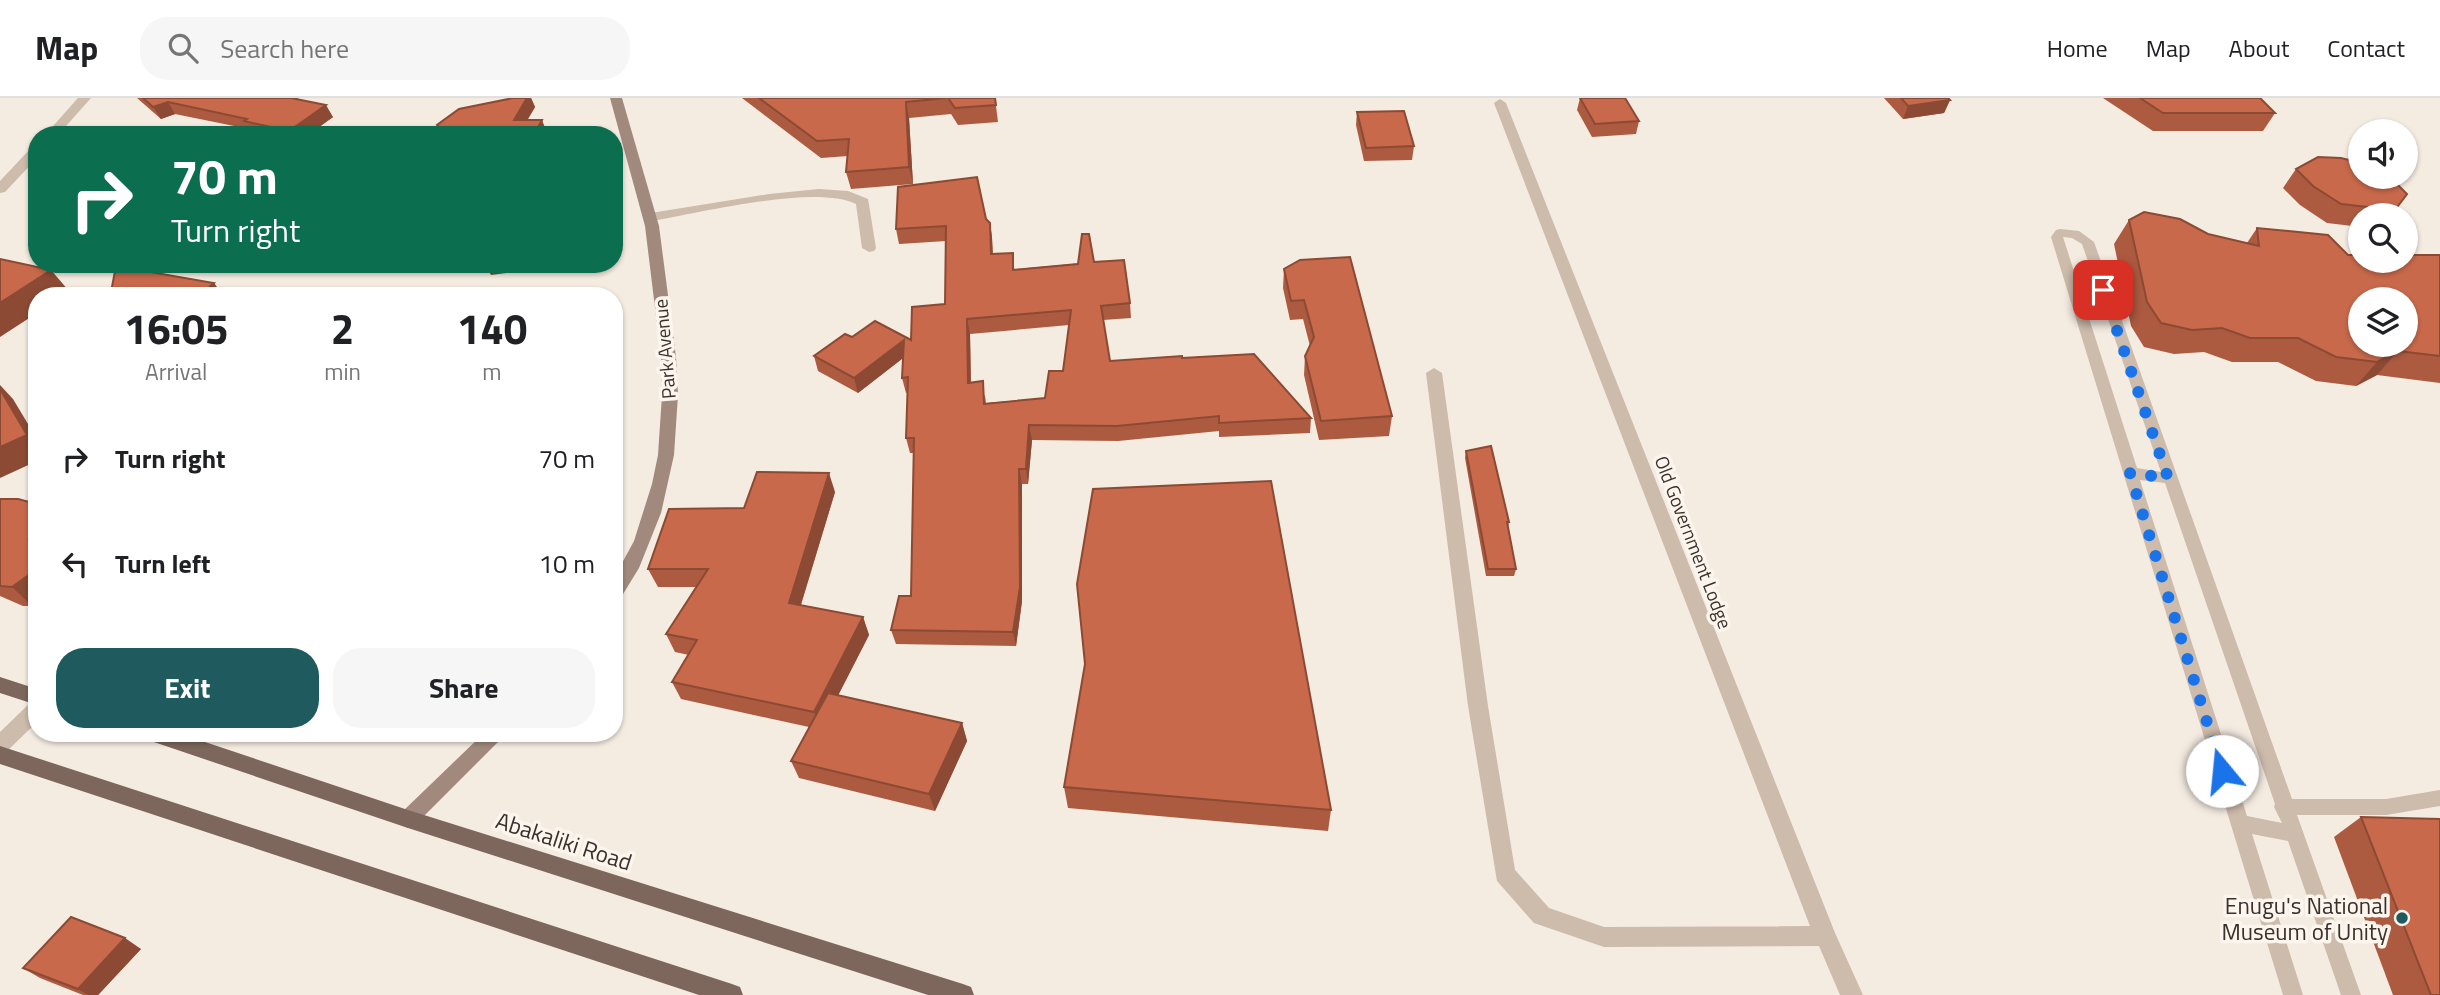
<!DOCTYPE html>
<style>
body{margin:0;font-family:"Titillium Web",sans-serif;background:#f6f6f6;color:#202124;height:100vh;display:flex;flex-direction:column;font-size:26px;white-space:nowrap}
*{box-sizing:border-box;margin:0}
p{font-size:23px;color:#757577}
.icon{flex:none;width:38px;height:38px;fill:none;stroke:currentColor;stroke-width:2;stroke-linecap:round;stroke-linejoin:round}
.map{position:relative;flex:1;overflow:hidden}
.drawer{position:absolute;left:28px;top:189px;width:595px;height:455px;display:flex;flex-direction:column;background:#fff;border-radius:28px;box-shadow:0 2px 5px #0004}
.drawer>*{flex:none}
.banner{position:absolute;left:28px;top:28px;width:595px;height:147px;border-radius:28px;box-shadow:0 2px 5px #0004;background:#0b6e4f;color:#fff;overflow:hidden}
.buttons{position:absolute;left:2348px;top:21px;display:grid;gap:14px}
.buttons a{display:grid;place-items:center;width:70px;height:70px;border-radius:50%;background:#fff;box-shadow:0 2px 5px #0004;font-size:35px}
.pin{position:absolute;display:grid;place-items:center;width:60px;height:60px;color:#fff;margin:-30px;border-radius:14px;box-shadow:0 4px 10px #0006}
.me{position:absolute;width:77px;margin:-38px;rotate:343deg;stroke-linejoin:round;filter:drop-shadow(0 0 5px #0008)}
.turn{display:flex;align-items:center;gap:24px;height:147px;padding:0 28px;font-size:32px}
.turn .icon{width:91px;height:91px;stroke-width:2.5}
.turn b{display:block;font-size:49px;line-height:60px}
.eta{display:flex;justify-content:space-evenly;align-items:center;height:119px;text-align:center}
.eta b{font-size:42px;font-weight:700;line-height:49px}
.cta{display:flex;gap:14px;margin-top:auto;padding:14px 28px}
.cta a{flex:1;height:80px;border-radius:28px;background:#1f5a5e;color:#fff;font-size:28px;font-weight:700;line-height:80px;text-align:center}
.cta a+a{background:#f6f6f6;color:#202124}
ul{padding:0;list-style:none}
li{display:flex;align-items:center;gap:21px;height:105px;padding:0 28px}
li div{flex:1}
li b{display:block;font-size:26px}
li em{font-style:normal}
header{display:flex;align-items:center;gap:42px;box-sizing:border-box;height:98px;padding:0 35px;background:#fff;border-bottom:2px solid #e0e0e0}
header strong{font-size:33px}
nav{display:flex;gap:38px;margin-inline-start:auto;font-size:24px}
.search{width:490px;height:63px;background:#f6f6f6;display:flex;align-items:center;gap:18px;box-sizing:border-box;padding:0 24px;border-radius:28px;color:#757577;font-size:26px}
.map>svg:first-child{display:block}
</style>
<header>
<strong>Map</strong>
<div class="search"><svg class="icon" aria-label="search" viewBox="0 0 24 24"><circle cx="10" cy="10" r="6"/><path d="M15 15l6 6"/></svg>Search here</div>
<nav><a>Home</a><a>Map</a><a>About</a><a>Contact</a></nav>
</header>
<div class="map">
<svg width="2440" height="897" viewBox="0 0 2440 897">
<rect width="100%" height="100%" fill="#f4ebe1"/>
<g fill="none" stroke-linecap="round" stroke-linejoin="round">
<path fill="#cdbbac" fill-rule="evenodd" d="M2060 131 2079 133 2094 144 2292 701H2386L2440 692V708L2386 717H2297L2361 897H2341L2288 743 2252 736 2303 897H2283L2051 139 2056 132ZM2063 139 2072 140 2082 146 2161 374 2137 370ZM2140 382 2165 385 2275 706 2274 709 2282 725 2247 718Z"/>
<g fill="#cdbbac" fill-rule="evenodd">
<path d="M78 0H91L58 37H45Z"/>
<path d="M1500 1 1506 5 1835 835 1863 897H1840L1819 848 1604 849 1534 825 1497 783 1468 608 1426 275 1434 270 1442 275 1488 608 1515 772 1549 810 1604 829 1810 828 1494 5Z"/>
<path d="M37 48V60L5 94 0 95V83L32 49Z"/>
<path d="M819 91 848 93 868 101 876 150 874 153 869 154 862 150 856 106C815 86 699 115 651 123L644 119 651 115 769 96Z"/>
<path d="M37 603V624L7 653 0 655V634L30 605Z"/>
</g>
<g fill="#a18a7d" fill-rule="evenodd">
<path d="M610 0H622L659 128 676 259 678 297 674 357 661 415 639 470 620 501 614 503V480L634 443 652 386 658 357 662 297 661 259 645 128Z"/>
<path d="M484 635H507L415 727 408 730 401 727 398 721 401 715Z"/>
</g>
<g fill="#7d675c" fill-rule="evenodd">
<path d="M0 579 37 591V607L0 595Z"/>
<path d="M142 635H178L408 712 963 886 971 889 974 897H928L408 730 145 641Z"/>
<path d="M0 648 732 886 740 889 743 897H699L0 666Z"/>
</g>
</g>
<g fill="#ac5a40" fill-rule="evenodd">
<path d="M137 0H299L297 1 333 19 308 37H259L251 35 249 31 175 16 161 21Z"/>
<path d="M513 0H531L535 9 527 22 547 35 546 37H442L437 27Z"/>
<path d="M742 0H995L998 24 958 27 951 16 909 20 913 86 851 91 846 74 848 58 821 60Z"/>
<path d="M1580 0 1639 23 1636 36 1592 39 1577 12Z"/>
<path d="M1884 0H1948L1950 2 1944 15 1903 21Z"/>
<path d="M2103 0H2260L2275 15 2263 33H2153Z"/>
<path d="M1357 14 1414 48 1412 62 1364 63 1356 27Z"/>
<path d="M2296 71 2407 96 2391 117H2361V129L2327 125 2300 107 2283 90Z"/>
<path d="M986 121 990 125 992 140 993 156 1015 171 1094 164 1130 205 1131 220 1103 222 1110 263 1182 260 1311 320 1310 335 1219 339V333L1118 343 1032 342 1028 386H1022V503L1016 548 896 546 891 532 911 498 914 355H910L906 340 908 294 906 295 902 280 903 260 858 295 818 273 814 258 852 239 911 242 945 206 946 143 899 146 896 131ZM1069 227 1063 273 1045 300 986 305 985 298 971 285 970 236Z"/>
<path d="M2129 122 2208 136 2247 145 2257 130 2348 157H2440V285L2377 277 2356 288 2316 283 2278 264H2232L2204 254 2174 256 2144 249 2131 228 2114 146Z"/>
<path d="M81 166H144L138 172 214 185 223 198H114L111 194 115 175 85 171Z"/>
<path d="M1284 171 1392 318 1389 338 1319 342 1304 277 1305 258 1310 248 1303 221 1290 222 1283 190Z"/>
<path d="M1466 353 1509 424 1508 429 1516 471 1514 478H1486L1465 360Z"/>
<path d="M835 394 801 507 863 519 869 537 838 597 962 625 967 643 935 713 799 680 791 663 809 629 681 601 672 584 689 557 675 554 666 536 696 489H658L648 471 744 410Z"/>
<path d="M0 401 37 406V504L32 508H23L0 498Z"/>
<path d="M1064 689 1331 712 1328 733 1068 710Z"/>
<path d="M2361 719 2440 897H2393L2334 739Z"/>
<path d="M141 851 98 897H83L40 880 23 870Z"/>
</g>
<g fill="#8c4a34">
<path d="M527 0H531L535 9 520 35 514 22Z"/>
<path d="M1950 2 1944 15 1903 21 1908 8Z"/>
<path d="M168 4 175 16 161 21 153 9Z"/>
<path d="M906 4 909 20 913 86 909 69Z"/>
<path d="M326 7 333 19 308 37H291L289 33Z"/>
<path d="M542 22 547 35 546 37H534Z"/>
<path d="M990 125 992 140 993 171 991 156Z"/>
<path d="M124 166H144L132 177Z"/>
<path d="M485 166H544V170L491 177Z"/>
<path d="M51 172 69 193 63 198H37V215L0 239V205Z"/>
<path d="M214 185 223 198H199Z"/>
<path d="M967 221 970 236 971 300 968 285Z"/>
<path d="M904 242 907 257 858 295 854 280Z"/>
<path d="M2398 253 2377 277 2356 288 2377 264Z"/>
<path d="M0 287 13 301 37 341V363L0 380Z"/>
<path d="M1029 327 1032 342 1028 386 1026 371Z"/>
<path d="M1019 371 1022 386V503L1016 548 1013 534Z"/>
<path d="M829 375 835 394 796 522 789 505Z"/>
<path d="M37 435V449L29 441Z"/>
<path d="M37 471V504L32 508 12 489Z"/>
<path d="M863 519 869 537 821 631 814 614Z"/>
<path d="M962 625 967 643 935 713 929 696Z"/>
<path d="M125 840 141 851 98 897H88L78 891Z"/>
</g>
<g fill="#c8694b" stroke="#8c4a34" stroke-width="2" fill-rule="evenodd">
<path d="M143 0H291L326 7 289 33 244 23 247 21 168 4 153 9Z"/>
<path d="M513 0H527L514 22H542L534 37H446L437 27 459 11Z"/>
<path d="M759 0H946L906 4 909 69 846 74 849 41 817 43Z"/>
<path d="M948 0H995L996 7 955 10Z"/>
<path d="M1580 0H1625L1639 23 1595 26Z"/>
<path d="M1901 0H1948L1950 2 1908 8Z"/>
<path d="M2140 0H2260L2275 15H2163Z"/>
<path d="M1404 13 1414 48 1366 50 1357 14Z"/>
<path d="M2318 59 2341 60 2361 65V79H2390L2407 96 2395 112 2341 106 2313 88 2296 71Z"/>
<path d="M977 79 986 121 990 125 991 156 1013 155V172L1078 166 1082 136H1089L1094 164 1124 162 1130 205 1101 208 1110 263 1182 258V260L1254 256 1311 320 1219 325V318L1117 328 1029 327 1026 371H1019L1020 489 1013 534 891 532 899 498H911L914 340H906L908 279 902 280 904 242 854 280 814 258 845 236 852 239 875 223 911 242 912 209 945 206 946 128 896 131 898 89ZM1071 212 1063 273H1049L1045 300 984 306 983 283 968 285 967 221Z"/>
<path d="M2144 114 2180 121 2208 136 2259 148 2257 130 2328 137 2348 157H2361V163H2406V157H2440V258L2398 253 2377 264 2336 259 2298 240H2250L2222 230 2192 232 2161 225 2147 204 2129 122ZM2361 201H2406V247H2361Z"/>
<path d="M1350 159 1392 318 1321 323 1305 258 1314 239 1304 202 1291 203 1284 171 1300 162Z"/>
<path d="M0 161 51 172 0 205Z"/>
<path d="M116 168 214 185 199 198H132L111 194Z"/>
<path d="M0 291 27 337 0 349Z"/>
<path d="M1491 348 1509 424H1507L1516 471H1488L1466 353Z"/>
<path d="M757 374 829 375 789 505 863 519 814 614 672 584 697 542 666 536 708 471H648L669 411 744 410Z"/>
<path d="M1271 383 1331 712 1064 689 1085 566 1077 486 1093 391Z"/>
<path d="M0 401H18L37 406V435L29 441 37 444V471L12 489 0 488Z"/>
<path d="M828 595 962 625 929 696 791 663Z"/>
<path d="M2361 719 2440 721V897H2431Z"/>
<path d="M71 819 125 840 78 891 23 870Z"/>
</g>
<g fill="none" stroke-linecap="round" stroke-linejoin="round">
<path stroke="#1a73e8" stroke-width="12" stroke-dasharray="0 21.6" d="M2103 192 2168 380 2130 375 2222 673"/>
</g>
<circle fill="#1f5a5e" stroke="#fbf5ee" stroke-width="2.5" cx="2402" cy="820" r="7"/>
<g text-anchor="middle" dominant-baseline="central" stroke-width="7" stroke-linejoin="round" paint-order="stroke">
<g font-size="19" fill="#3b302b" stroke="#fbf5ee">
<text transform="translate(664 251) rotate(-95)">Park Avenue</text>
<text transform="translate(1694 444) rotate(69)">Old Government Lodge</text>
</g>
<g font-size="23" fill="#3b302b" stroke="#fbf5ee">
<text transform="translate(564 743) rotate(18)">Abakaliki Road</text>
</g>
<g font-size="23" fill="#3b302b" stroke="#fbf5ee" text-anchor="end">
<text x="2388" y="807">Enugu's National<tspan x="2388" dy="26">Museum of Unity</tspan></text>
</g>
</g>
</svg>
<div class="buttons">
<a><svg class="icon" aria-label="sound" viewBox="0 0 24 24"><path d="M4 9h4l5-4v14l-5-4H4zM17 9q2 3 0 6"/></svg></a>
<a><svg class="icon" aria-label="search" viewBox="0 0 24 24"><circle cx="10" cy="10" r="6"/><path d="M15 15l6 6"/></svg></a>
<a><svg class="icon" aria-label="layers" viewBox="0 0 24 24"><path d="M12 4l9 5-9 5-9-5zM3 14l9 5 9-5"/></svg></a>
</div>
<div class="pin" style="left:2103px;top:192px;background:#d93025"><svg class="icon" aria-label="arrive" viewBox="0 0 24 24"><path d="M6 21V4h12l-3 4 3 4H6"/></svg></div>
<svg class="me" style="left:2222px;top:673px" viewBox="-20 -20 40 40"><circle r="19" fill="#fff"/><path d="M0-13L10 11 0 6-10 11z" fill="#1a73e8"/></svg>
<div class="banner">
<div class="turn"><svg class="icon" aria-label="right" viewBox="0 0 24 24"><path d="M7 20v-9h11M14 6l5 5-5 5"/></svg><div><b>70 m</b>Turn right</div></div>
</div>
<section class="drawer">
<div class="eta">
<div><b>16:05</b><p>Arrival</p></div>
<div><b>2</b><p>min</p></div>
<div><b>140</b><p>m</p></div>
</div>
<ul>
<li><svg class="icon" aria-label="right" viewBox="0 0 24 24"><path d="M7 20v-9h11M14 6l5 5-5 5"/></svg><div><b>Turn right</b></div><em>70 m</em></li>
<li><svg class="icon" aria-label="left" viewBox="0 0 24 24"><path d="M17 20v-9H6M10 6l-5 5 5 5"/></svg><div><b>Turn left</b></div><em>10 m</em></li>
</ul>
<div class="cta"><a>Exit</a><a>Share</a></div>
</section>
</div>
